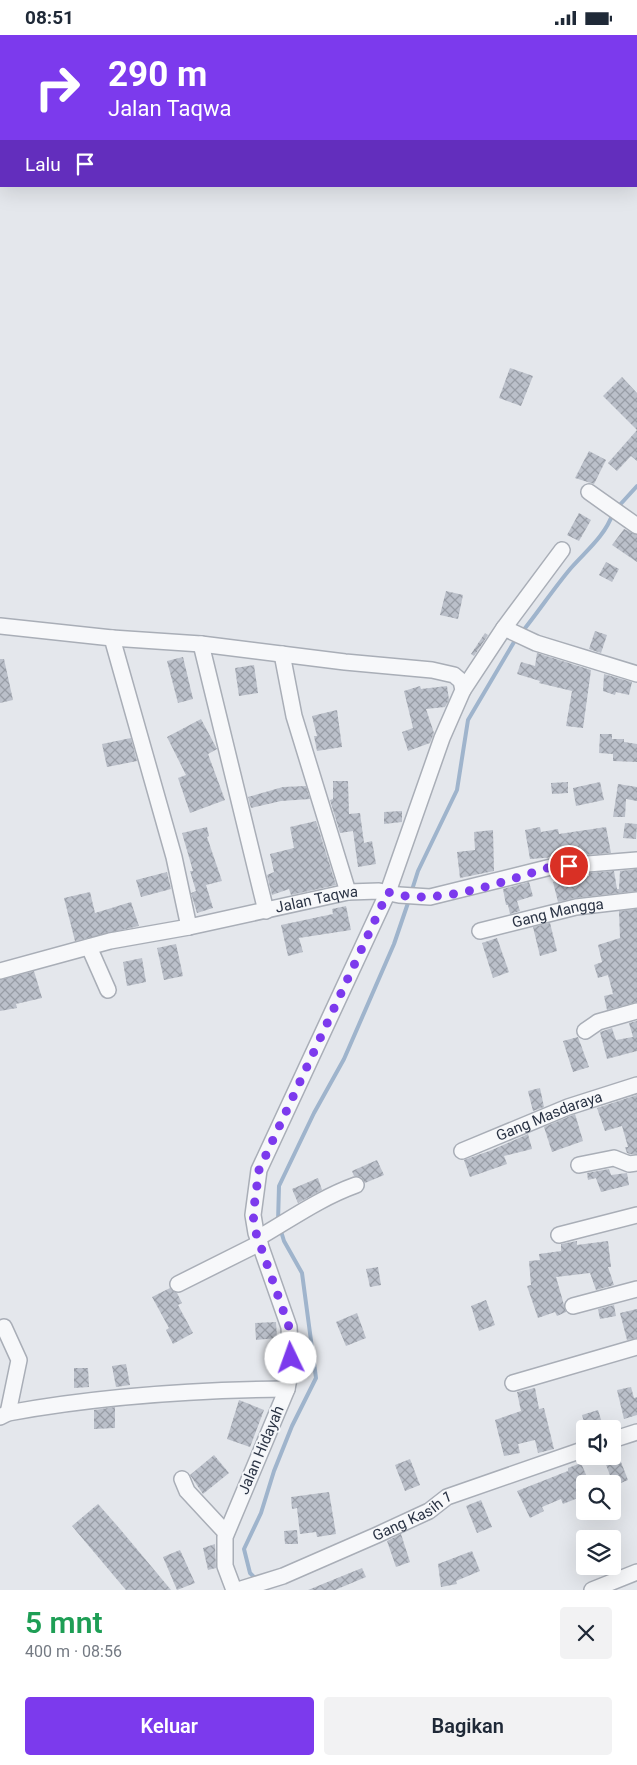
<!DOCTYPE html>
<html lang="id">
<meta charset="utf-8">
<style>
body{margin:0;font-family:Roboto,sans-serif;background:#f2f2f3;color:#1f2937;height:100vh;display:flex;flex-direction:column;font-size:19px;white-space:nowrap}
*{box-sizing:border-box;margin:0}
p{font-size:16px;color:#747a83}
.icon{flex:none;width:28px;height:28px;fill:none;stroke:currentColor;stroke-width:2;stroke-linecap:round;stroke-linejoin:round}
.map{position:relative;height:1555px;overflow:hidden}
.sheet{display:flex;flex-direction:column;background:#fff;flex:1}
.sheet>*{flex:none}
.guide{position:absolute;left:0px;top:0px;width:638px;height:152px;box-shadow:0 5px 20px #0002;background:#7c3aed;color:#fff;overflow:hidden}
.controls{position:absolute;left:576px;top:1385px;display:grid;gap:10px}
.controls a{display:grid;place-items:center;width:45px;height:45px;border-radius:5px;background:#fff;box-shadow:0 5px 20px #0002;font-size:25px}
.pin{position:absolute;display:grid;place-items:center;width:42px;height:42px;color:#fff;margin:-21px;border:2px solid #fff;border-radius:50%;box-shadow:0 1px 5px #0007}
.me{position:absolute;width:55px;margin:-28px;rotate:357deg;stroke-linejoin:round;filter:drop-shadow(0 0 4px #0008)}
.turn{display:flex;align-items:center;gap:18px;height:105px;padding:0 25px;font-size:22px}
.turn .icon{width:65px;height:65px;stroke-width:2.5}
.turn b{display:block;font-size:35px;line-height:42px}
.then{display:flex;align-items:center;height:48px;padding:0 25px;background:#0003;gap:10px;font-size:19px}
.round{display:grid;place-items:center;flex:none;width:52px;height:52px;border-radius:5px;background:#f2f2f3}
.headline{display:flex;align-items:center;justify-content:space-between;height:85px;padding:0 25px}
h1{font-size:30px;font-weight:600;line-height:38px;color:#1e9e55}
.button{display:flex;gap:10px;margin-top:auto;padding:10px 25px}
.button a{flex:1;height:58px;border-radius:5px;background:#7c3aed;color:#fff;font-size:20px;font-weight:600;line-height:58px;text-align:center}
.button a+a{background:#f2f2f3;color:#1f2937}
.status{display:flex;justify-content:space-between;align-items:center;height:35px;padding:0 25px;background:#fff;direction:ltr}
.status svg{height:14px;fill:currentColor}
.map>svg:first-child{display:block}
</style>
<div class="status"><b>08:51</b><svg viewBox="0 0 49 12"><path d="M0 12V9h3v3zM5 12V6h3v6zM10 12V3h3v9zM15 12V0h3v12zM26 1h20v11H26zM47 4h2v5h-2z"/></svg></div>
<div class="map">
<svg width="637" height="1555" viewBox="0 0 637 1555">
<defs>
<pattern id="building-cross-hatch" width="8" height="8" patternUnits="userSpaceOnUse" patternTransform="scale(1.25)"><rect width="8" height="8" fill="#bbc0ca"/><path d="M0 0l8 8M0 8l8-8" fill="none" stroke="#989da6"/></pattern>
</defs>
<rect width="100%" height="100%" fill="#e4e7ec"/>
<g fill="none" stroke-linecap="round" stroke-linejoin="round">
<g stroke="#9fb4cc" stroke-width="4">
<path d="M617 473 637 451"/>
<path d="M522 597C539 576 554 553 571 533 587 515 605 501 613 478"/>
<path d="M411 858 418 836 457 755 468 685 517 602"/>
<path d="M278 1187 279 1151 314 1078 344 1024 394 909 409 865"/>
<path d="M256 1544 250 1538 244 1514 261 1478 274 1436 292 1391 316 1343 302 1238 284 1206 280 1193"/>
</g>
</g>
<g fill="url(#building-cross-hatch)">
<path d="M510 333 533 341 521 371 499 363Z"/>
<path d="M622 342 637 358V426L631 421 617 436 608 428 637 395 603 361Z"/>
<path d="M589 416 606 425 594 449 575 443Z"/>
<path d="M579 478 591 485 579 506 567 500Z"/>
<path d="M624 494 637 500V527L612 510Z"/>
<path d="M606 527 619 534 612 547 599 540Z"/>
<path d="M446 556 463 560 458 584 440 580Z"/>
<path d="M595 596 607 600 601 618 589 614Z"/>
<path d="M485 598 488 600 474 621 471 619Z"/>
<path d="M537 618 591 635 583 693 566 691 572 656 539 648 540 646 517 639 521 627 535 631Z"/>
<path d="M183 622 193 664 178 668 167 626Z"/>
<path d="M0 624H4L13 665 0 668Z"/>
<path d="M254 630 258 658 239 661 235 633Z"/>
<path d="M604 639 632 647 629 660 616 657 615 660 603 656Z"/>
<path d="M420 651 421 654 447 651 449 665 445 672 426 674 434 698 430 708 408 716 402 697 413 693 404 656Z"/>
<path d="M337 675 342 712 317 716 314 701H317L312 681Z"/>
<path d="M201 684 217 714 208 719 225 765 190 778 178 743 186 740 167 702Z"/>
<path d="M600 699H612V704H624V707L637 709V727L613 726V719L599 718Z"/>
<path d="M131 703 137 726 107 732 102 709Z"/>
<path d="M333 746H348L349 779 360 778 364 808 372 806 376 829 358 832 353 796 340 798 330 765 333 764Z"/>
<path d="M568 747V758L552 759 551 748Z"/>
<path d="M600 747 604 765 576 771 573 753Z"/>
<path d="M618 749 637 752V766L626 764 625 782H613Z"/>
<path d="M306 751 310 764 281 766 251 773 248 762 283 752Z"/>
<path d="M402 776V787L384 789V777Z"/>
<path d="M316 786 336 850 291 860 289 854 272 860 267 840 274 837 270 819 294 813 290 792Z"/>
<path d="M625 788 637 789 636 804 623 803Z"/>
<path d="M207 792 209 801 207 802 222 846 206 850 213 873 197 878 191 858 196 856 190 836H193L182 798Z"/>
<path d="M540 792 541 797 558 794 559 799 606 792 611 818 530 824 525 795Z"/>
<path d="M493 795 494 836 460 843 457 817 475 815 474 797Z"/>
<path d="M637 834V856L575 863 558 867 553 847 589 841V838L614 836 617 854H619L620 836Z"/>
<path d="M167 837 171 854 141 862 136 845Z"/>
<path d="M529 847 533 861 517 866 520 876 510 879 508 870H506L503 854Z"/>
<path d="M90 857 95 878 131 867 139 891 75 906 64 863Z"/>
<path d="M346 871 351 895 299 903 303 917 288 921 281 890 333 879 332 874Z"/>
<path d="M637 874V967L607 975 604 961 613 959 608 940 598 943 594 930 602 927 598 910 620 903 619 876Z"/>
<path d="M550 888 557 916 540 921 533 892Z"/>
<path d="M497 903 509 937 493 943 482 908Z"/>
<path d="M176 909 183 941 164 945 157 913Z"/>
<path d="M142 923 146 947 127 951 123 927Z"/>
<path d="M34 936 42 963 16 969 17 973 0 976V945Z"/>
<path d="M637 986V1016L607 1024 600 997 612 993 616 1005 633 1002 629 988Z"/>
<path d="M578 1002 589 1032 573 1037 563 1006Z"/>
<path d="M540 1053 544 1072 533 1076 528 1056Z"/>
<path d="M637 1060V1119H630L627 1118 625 1112H628L622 1091 605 1096 597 1073Z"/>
<path d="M575 1079 583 1106 552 1117 544 1092Z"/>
<path d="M528 1099 532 1114 504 1121 507 1129 470 1142 464 1125 492 1115Z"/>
<path d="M377 1125 384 1140 365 1148 361 1142 354 1141 352 1136Z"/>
<path d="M609 1134 611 1140 627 1138 629 1150 601 1157 596 1143 588 1145 587 1138Z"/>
<path d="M318 1143 322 1155 298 1168 292 1154Z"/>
<path d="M577 1206V1210L608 1206 611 1232H608L614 1250 596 1255 590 1238 556 1242 566 1277 557 1281 555 1277 538 1283 527 1251 531 1250 529 1226 540 1225 539 1219 561 1216V1209Z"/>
<path d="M378 1232 381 1250 370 1252 366 1234Z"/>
<path d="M170 1253 177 1258 182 1268 178 1270 193 1298 173 1309 166 1295 169 1293 152 1262Z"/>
<path d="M486 1265 495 1290 479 1296 471 1271Z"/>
<path d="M614 1270 616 1281 600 1284 598 1274Z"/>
<path d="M637 1274V1303L627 1305 620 1278Z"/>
<path d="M357 1278 366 1303 346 1311 336 1287Z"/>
<path d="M276 1287 277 1303 256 1305 255 1288Z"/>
<path d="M126 1329 130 1350 116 1352 112 1331Z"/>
<path d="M74 1333H88L89 1352 74 1353Z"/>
<path d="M631 1352 634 1363 637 1362V1380L624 1384 617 1355Z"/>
<path d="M535 1353 539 1374 544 1373 554 1414 538 1418 535 1405 518 1409 520 1418 504 1421 495 1385 521 1376 517 1357Z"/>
<path d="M239 1365 264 1375 250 1412 227 1404Z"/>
<path d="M115 1372V1393L94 1394V1375Z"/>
<path d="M598 1375 604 1394H586L582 1380Z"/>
<path d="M214 1420 229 1438 203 1459 190 1440Z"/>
<path d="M619 1422 628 1445 614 1451 605 1427Z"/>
<path d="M410 1424 420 1450 405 1456 395 1430Z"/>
<path d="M581 1428 590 1449H585V1456L577 1459 578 1463 563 1469 561 1464 542 1472 544 1476 530 1483 517 1456 568 1436V1433Z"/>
<path d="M329 1457 336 1499 317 1502 316 1497 300 1499 297 1473 292 1474 291 1462Z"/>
<path d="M481 1465 492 1492 477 1498 466 1471Z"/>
<path d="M98 1469 120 1494 171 1555H126L120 1548 72 1491Z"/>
<path d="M297 1495 298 1509H285L284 1496Z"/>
<path d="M401 1499 410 1527 396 1532 387 1506Z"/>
<path d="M215 1509 216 1533 208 1535 203 1513Z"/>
<path d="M180 1515 195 1548 177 1555 163 1522Z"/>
<path d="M472 1516 480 1536 456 1546 457 1549 441 1552 438 1529Z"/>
<path d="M362 1533 366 1542 335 1555H308Z"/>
</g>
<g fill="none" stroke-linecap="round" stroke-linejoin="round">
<g stroke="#a9aeb7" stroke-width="18">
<g id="minor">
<path d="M589 457 637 491"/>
<path d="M0 591 112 603 174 822 189 892"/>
<path d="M504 593 536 608 637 639"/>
<path d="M112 603 201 609 345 627 432 635 454 640 461 646 463 655 442 703 388 857 259 1135 253 1180 256 1198 289 1292 291 1333 287 1354 225 1502V1531L234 1555"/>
<path d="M201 609 266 876"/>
<path d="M282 619 294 681 348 857"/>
<path d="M463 655 504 593 562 515"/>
<path id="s1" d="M480 896 576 872 637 865"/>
<path d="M89 912 108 955"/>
<path id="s2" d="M0 936 110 906 189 892 348 857 379 856 399 860 430 862 551 832 637 825"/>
<path d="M585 996 598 987 637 976"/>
<path id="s3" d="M462 1116 568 1072 637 1050"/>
<path d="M579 1130 614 1123 629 1129 637 1128"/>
<path d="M559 1200 637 1180"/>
<path d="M258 1203C291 1184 320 1163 356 1150"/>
<path d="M178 1249 260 1208"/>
<path d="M573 1271 637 1254"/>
<path d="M4 1292 19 1325 8 1378"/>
<path d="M513 1348 637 1312"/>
<path d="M0 1382 8 1378C101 1361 193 1355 287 1354"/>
<path d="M612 1405 637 1397"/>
<path d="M182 1444 187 1456 226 1498"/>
<path id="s4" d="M238 1555 283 1541 377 1500 429 1476 447 1462 585 1414"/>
<path d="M592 1555 637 1537"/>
</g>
</g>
<use href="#minor" stroke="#f7f8fa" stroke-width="15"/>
</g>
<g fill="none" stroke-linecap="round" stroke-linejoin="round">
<path stroke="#7c3aed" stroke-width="9" stroke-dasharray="0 16.2" d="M291 1323 289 1292 256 1198 253 1180 259 1135 388 857C436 873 503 846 551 832L569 831"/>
</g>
<g text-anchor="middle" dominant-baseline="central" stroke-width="4" stroke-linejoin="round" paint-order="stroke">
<g font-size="15" fill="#2b3445" stroke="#f4f6f9">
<text stroke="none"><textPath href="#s2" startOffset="325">Jalan Taqwa</textPath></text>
<text stroke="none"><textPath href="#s1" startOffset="80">Gang Mangga</textPath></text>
<text stroke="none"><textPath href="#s3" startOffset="94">Gang Masdaraya</textPath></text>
<text transform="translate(261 1415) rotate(-67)">Jalan Hidayah</text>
<text stroke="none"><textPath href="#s4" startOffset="190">Gang Kasih 1</textPath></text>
</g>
</g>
</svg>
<div class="controls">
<a><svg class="icon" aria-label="sound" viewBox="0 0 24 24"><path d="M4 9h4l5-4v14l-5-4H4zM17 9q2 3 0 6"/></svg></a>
<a><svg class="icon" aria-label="search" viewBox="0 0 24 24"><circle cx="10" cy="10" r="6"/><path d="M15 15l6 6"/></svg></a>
<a><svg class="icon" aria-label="layers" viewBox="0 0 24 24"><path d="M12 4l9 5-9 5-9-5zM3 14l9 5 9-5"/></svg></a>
</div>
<div class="pin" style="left:569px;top:831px;background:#d93025"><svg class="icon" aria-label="arrive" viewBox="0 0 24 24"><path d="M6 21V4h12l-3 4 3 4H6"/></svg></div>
<svg class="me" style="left:291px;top:1323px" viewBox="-20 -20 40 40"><circle r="19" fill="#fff"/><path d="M0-13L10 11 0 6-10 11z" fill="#7c3aed"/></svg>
<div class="guide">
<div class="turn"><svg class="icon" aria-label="right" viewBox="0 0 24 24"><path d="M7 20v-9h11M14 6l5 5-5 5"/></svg><div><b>290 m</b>Jalan Taqwa</div></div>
<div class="then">Lalu<svg class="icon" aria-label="arrive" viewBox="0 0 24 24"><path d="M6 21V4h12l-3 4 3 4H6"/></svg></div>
</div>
</div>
<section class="sheet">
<div class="headline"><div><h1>5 mnt</h1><p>400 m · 08:56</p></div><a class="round"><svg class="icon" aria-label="close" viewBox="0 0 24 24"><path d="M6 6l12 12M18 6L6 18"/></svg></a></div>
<div class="button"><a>Keluar</a><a>Bagikan</a></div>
</section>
